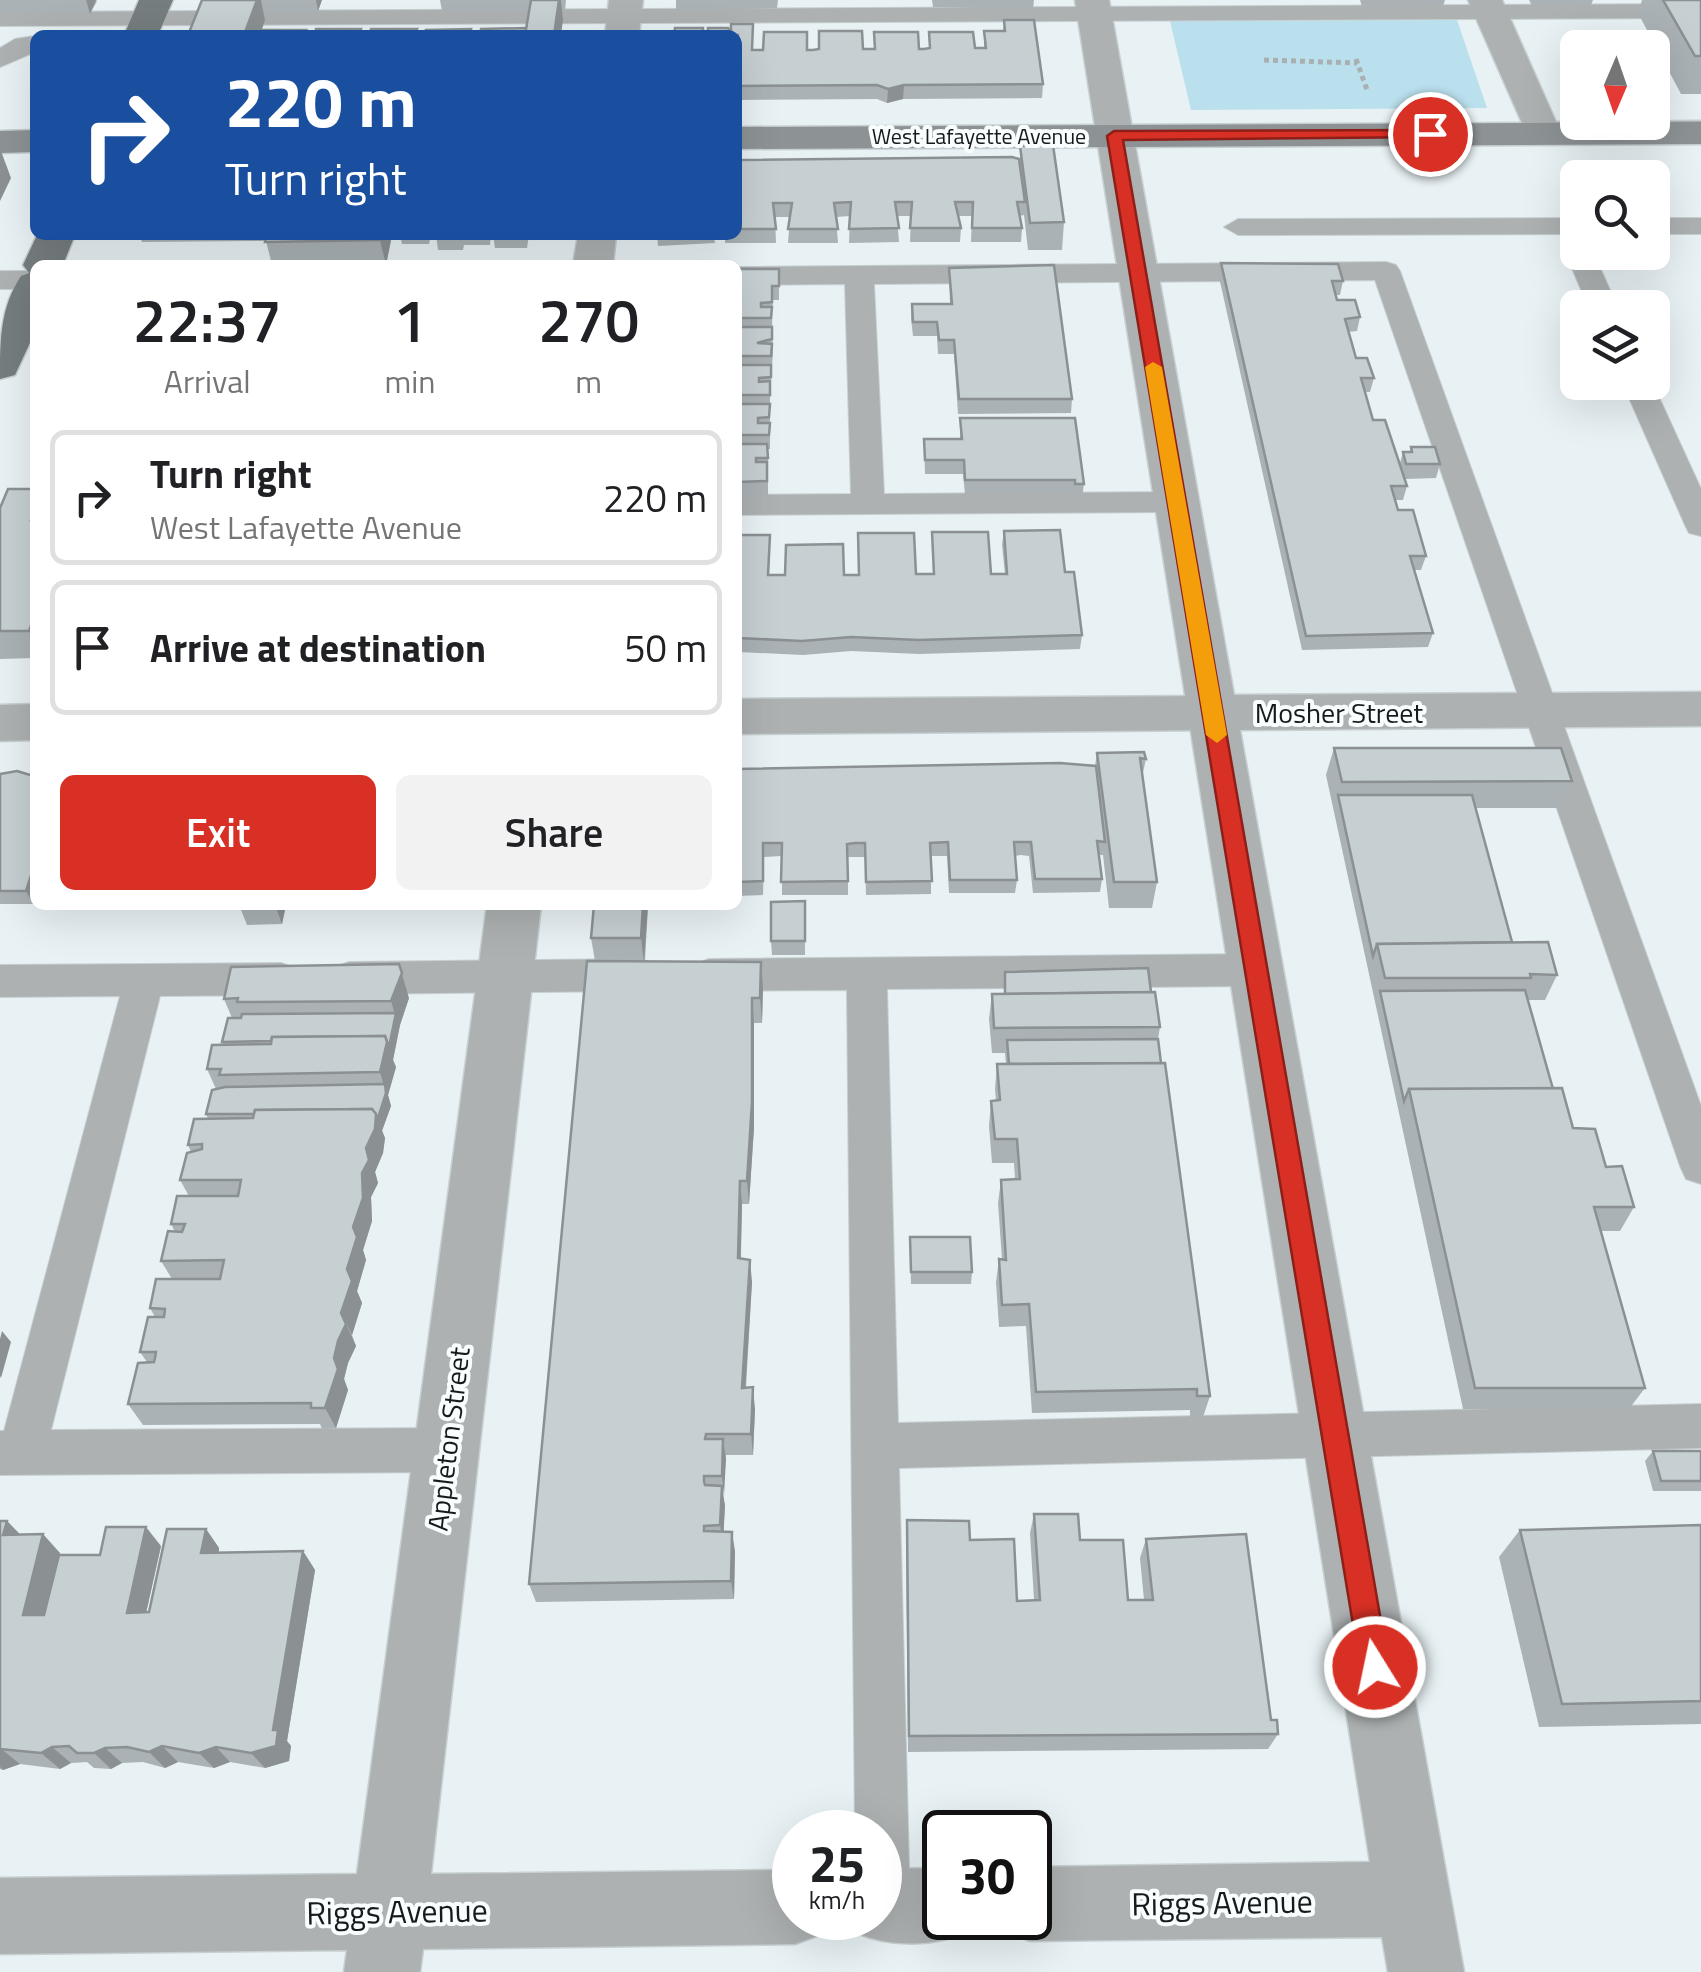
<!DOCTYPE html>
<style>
body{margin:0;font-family:"Titillium Web",sans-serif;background:#f2f2f2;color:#202124;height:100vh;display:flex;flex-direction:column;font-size:38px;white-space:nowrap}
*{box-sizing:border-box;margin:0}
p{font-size:32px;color:#757577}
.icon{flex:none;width:55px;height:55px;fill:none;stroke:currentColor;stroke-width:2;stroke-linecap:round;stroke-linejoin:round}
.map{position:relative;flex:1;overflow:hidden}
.panel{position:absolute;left:30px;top:260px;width:712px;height:650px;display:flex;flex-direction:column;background:#fff;border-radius:15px;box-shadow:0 10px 40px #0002}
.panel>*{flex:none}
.banner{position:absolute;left:30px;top:30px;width:712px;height:210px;border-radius:15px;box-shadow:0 10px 40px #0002;background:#1a4fa0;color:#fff;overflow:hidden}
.needle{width:65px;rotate:182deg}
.tools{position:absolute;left:1560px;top:30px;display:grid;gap:20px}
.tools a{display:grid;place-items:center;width:110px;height:110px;border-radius:15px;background:#fff;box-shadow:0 10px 40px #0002;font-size:50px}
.speed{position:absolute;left:772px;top:1810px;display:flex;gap:20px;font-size:50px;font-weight:700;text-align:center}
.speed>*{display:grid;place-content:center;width:130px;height:130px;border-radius:50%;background:#fff;box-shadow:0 10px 40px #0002;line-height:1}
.speed small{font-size:25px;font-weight:400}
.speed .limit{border:5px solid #111;border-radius:15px;background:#fff;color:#111}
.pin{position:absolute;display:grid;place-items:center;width:85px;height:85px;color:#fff;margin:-42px;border:5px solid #fff;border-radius:50%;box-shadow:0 2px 10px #0007}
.me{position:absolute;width:110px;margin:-55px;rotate:350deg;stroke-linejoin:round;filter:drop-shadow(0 0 8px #0008)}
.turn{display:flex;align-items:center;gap:35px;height:210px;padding:0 30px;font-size:45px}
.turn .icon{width:130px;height:130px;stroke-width:2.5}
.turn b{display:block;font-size:70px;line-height:85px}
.eta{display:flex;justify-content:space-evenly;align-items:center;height:170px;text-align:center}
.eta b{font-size:60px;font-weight:600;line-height:70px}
.action{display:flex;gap:20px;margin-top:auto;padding:20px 30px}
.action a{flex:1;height:115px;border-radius:15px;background:#d93025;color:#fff;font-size:40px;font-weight:600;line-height:115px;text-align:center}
.action a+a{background:#f2f2f2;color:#202124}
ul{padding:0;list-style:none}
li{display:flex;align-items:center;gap:30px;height:135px;margin:0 20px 15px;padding:0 10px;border:5px solid #e0e0e0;border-radius:15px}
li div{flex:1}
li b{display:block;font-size:38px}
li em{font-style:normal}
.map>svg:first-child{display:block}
</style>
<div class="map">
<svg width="1701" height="1972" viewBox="0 0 1701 1972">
<rect width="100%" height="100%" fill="#e8f1f4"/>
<path fill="#bae0ed" d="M1457 20 1487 108 1191 110 1170 21Z"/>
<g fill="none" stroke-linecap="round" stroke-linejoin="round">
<g stroke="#c7cfd1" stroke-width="2">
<g id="service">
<path d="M1701 4V18L0 26V12Z"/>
<path d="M35 36V52L0 67V48L15 39Z"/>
<path d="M1578 218V234L1238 235 1224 227 1238 219Z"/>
<rect x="1652" y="218" width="49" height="16"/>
<path d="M1578 244V252H1593L1618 308H1589L1565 252Z"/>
<path d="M1386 262 1396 265 1400 271 1701 1106V1184L1686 1179 1680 1166 1375 280 874 284 884 494 1177 492 1188 495 1193 502 1188 509 1177 512 738 515V495L851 494 845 284 738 285V267Z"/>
<rect x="0" y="271" width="35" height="18"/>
<path d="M1622 382H1652L1701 489V536L1689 533 1685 525Z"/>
<path d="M1256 954 1270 959 1276 970 1270 981 1256 986 887 989 898 1423 1701 1404V1448L899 1468 910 1906 902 1925 883 1933 864 1925 861 1918H880V1832H855L847 990 709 991 695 986 689 975 695 964 709 959Z"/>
<path d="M641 959 655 964 661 975 655 986 641 991 349 994 335 989 329 978 335 967 349 962Z"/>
<path d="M281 963 295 968 301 979 295 990 281 995 160 996 51 1430 447 1428 464 1434 471 1450 464 1466 447 1472 0 1475V1431H4L120 996 0 997V965Z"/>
</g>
</g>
<g stroke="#c7cfd1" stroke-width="3">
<g id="minor">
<path d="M609 0H643L639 35H605Z"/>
<path d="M1075 0H1109L1234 695 1701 692V726L1240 730 1464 1972H1388L1382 1937 1030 1941 1004 1930 998 1918H1030V1867L1370 1862Z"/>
<path d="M1468 0H1502L1556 122 1701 121V143L1543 144 1530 141Z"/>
<path d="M578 235H616L613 265H573Z"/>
<path d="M487 905H541L431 1874 795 1870V1918H828L822 1934 795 1944 423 1949 420 1972H344L347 1950 0 1954V1878L357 1874Z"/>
<path d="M945 1868V1918H977L971 1931C933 1947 892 1948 854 1932L847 1918H880V1869Z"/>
</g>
</g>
<g stroke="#c7cfd1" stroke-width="3">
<g id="tertiary">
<path d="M1213 696 1230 701 1238 713 1230 725 1213 730 738 734V699Z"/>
<path d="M35 704V740L0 741V705Z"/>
</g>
</g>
<g stroke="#c7cfd1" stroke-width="3">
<g id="secondary">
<path d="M1701 122V144L738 149V127Z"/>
<path d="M35 130V152L0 153V131Z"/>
</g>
</g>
<g stroke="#c7cfd1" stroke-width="3">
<g id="primary">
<path d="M139 0H173L158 35H124Z"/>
<path d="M37 235H75L63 265H35V332L15 375 0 379C0 340 0 308 21 276L29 273 23 265Z"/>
</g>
</g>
<g stroke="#a9b0b2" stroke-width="5" stroke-dasharray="5 4" stroke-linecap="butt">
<path d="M1356 59 1367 90"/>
<path d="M1264 60 1357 63"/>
</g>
<use href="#service" fill="#adb1b2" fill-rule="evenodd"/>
<use href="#minor" fill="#adb1b2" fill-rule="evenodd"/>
<use href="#tertiary" fill="#adb1b2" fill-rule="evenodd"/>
<use href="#secondary" fill="#8d9294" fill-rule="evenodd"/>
<use href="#primary" fill="#767d7f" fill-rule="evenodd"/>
</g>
<g fill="#aab2b5">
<path d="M0 0H96L97 1 90 14 0 13Z"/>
<path d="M202 0H322L318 11 263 12 265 20 260 35Z"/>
<path d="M440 0H566L565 11H562L563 20 526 28 529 11H442Z"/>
<path d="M676 0H778L777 8 676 11Z"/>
<path d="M932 0H1034L1033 9 933 7Z"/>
<path d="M1360 0H1445L1443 6 1362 7Z"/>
<path d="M1529 0H1593L1591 5 1532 6Z"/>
<path d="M1642 0H1701V94H1681L1638 13Z"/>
<path d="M1004 20 1043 84 1042 98 903 99 887 103 877 99 738 100V35L731 33 753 37V50L929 49V32L975 48H984V31H1003Z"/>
<path d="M1020 146 1064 222 1062 250H1028L1024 215 1020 216 1022 228 1021 242H971L972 216H958L961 228 960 242H910L911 216H897L899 242 849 243 850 216 836 217 838 243H788L790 217H775L776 243H725V235H738V160L1020 159Z"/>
<path d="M139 235H392L386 265H272L266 241 142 242Z"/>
<path d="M400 235H431L429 244H402Z"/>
<path d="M436 235H491L490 245H464L463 250H438Z"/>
<path d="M493 235H529L527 248H495Z"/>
<path d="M657 235H714L715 243 658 246Z"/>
<path d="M1221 263 1343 281 1340 295H1336L1337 300 1360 317 1357 331 1348 332 1356 358 1374 378 1370 392H1365L1373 420 1400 463 1403 452H1410L1411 447 1440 464 1436 478 1405 479 1407 486 1403 500H1395L1398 510 1426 556 1421 570H1414L1433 633 1428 647 1302 650 1219 277Z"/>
<path d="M949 268 1072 399 1071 413 958 414 954 354H938L937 336H913L911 318 912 304H950Z"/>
<path d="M738 269H779V300H773L772 316 773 353 770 391V449H768V495L738 496Z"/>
<path d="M960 418 1084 484 1082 498H1073V494H965L963 474H925L924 439H960Z"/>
<path d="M35 489V658L0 659V508Z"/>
<path d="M1004 531 1065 572 1082 635 1080 649 919 654 851 651 803 655 738 652V535H770L769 575 933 574 932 532 991 574H1005L1002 545Z"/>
<path d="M1334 748 1572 781 1560 808H1475L1512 942 1557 975 1545 1000H1528L1553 1088 1573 1128 1606 1167 1634 1207 1620 1231H1601L1645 1388 1629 1409H1463L1326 775Z"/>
<path d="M1097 753 1146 759 1142 777 1157 882 1152 908H1109L1103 855H1099L1102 879 1100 892 1033 893 1029 856 1021 855 1015 856 1017 880 1015 893H949L947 856H931V894L866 895 865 857H848V895H782V856L764 857 763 895 738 896V769L1095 766Z"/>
<path d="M0 774 33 904H0Z"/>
<path d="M805 901V955H772L771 941Z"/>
<path d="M239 905H286L282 924 247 925Z"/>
<path d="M594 905H648L645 961 761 962 763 987 762 1023H754V1127L749 1204H742L741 1258 752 1282 746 1388 755 1409 753 1455H726L723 1496 725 1506 723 1532 735 1551 734 1599 536 1602 529 1584 595 961 591 938Z"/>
<rect x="697" y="905" width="31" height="4"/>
<path d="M1005 972 1151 992 1160 1027 1158 1039 1210 1396 1203 1417H1190V1410L1032 1413 1026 1326 999 1327 996 1282 999 1259H1002L998 1203 1001 1180 1015 1179 1014 1163H992L989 1126 991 1101H996L995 1089 997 1064H1006L1005 1053H992L989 1019 992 994H1004Z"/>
<path d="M409 998 400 1025 393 1060 396 1067 388 1095 391 1106 382 1130 385 1138 383 1153 375 1172 378 1183 371 1197 372 1221 363 1250 366 1260 357 1291 362 1303 352 1335 356 1346 348 1363 344 1379 348 1390 336 1428 322 1429 320 1424 143 1425 128 1404 147 1362 140 1352 155 1317 150 1308 172 1279 161 1261 175 1232 171 1224 189 1196 180 1180 191 1152 188 1145 208 1119 206 1114 216 1089 207 1069 223 1045 222 1042 232 1018 224 999Z"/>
<path d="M910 1237 972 1272 971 1284H911Z"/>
<path d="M1653 1451H1701V1491H1653L1645 1461Z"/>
<path d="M1034 1514 1080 1540 1128 1600H1144L1140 1558 1146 1539 1271 1720 1278 1734 1268 1749 908 1752 906 1540 907 1520 970 1540 1017 1601 1034 1600 1030 1533Z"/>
<path d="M0 1521H7L20 1534 60 1553V1555H100L161 1546 146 1613 149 1612 206 1529 219 1548V1552L303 1551 315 1570 287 1741 291 1746 289 1761 265 1768 230 1762 214 1768 178 1762 165 1768 143 1762 122 1763 111 1769 94 1768 87 1762 71 1763 60 1769 20 1764 3 1770 0 1769Z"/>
<path d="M1701 1525V1724L1539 1727 1499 1557 1520 1530Z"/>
</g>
<g fill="#8b9193">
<path d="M86 0H96L90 14Z"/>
<path d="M257 0H261L265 20 260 35H244Z"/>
<path d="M316 0H322L318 11Z"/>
<path d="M559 0H561L563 20 561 35H554Z"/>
<path d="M904 85 903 99 887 103 888 89Z"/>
<path d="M1 151 11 178 0 201V152Z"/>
<path d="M381 235H392L386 265 380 240Z"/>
<path d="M35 614V645L29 631Z"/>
<path d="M35 863V899L33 904 26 891Z"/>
<path d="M275 905H286L282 924Z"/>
<path d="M643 905H648L644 963 641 938Z"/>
<path d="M761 962 763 987 762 1023 760 998Z"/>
<path d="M399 964 409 998 400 1025 393 1060 396 1067 388 1095 391 1106 382 1131 385 1138 383 1153 375 1172 378 1183 371 1197 372 1221 363 1250 366 1260 357 1291 362 1303 352 1335 341 1313 347 1269 366 1148 376 1114 386 1093 380 1072 395 1015 391 1001Z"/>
<path d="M752 998 754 1023V1127L749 1204 747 1181Z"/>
<path d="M740 1181 742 1204 740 1281 738 1258Z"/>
<path d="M750 1260 752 1282 744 1409 742 1388Z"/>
<path d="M346 1324 356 1346 348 1363 344 1379 348 1390 336 1428 325 1408 338 1341Z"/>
<path d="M2 1331 11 1342 1 1378 0 1376V1339Z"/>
<path d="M753 1387 755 1409 753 1455 751 1434Z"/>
<path d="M723 1439 726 1459 724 1496 722 1476Z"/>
<path d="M722 1486 725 1506 723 1544 720 1525Z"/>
<path d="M7 1521 25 1540 3 1535Z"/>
<path d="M146 1527 161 1546 142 1631 127 1613Z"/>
<path d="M206 1529 219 1548 215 1572 201 1553Z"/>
<path d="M732 1532 735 1551 734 1599 731 1581Z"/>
<path d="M43 1534 60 1553 41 1633 23 1615Z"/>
<path d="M303 1551 315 1570 287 1741 291 1746 289 1761 265 1768 251 1753Z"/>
<path d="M162 1746 178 1762 165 1768 149 1752Z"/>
<path d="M52 1747 71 1763 60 1769 41 1753Z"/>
<path d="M216 1747 230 1762 214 1768 199 1753Z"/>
<path d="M0 1748 20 1764 3 1770 0 1767Z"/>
<path d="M105 1748 122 1763 111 1769 94 1753Z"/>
</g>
<g fill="#c6cfd2" stroke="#8b9193" stroke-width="2.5">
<path d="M202 0H257L244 35H188Z"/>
<path d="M531 0H559L554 35H525Z"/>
<path d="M1663 0H1701V56H1695Z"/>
<path d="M1004 20H1034L1043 84 904 85 888 89 877 85 738 86V35H708V28H728L731 33V24H753L752 50H763L764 32H807V50H813L819 49V31H862L863 49H875L874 32H918L919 49H924L930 48 929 32H973L975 48H986L984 31H1005Z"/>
<path d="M526 28 524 35H480L481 29Z"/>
<path d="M675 28H703V35H674Z"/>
<path d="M316 29H361L359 35H315Z"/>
<path d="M371 29H417L414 35H370Z"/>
<path d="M471 29 469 35H426V30Z"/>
<path d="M261 30H306L303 35H260Z"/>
<path d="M1053 145 1064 222 1030 223 1020 146Z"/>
<path d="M1012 157 1019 159 1025 202H1017L1022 228H972L973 202H955L961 228H910L912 202H895L899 228 849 229 851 202 834 203 838 229H788L792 203H773L776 229H738V160Z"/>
<path d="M267 235H381L380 240 265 242Z"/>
<rect x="436" y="235" width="24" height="1"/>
<path d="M1221 263 1338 264 1343 281H1332L1337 300H1355L1360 317 1345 319 1356 358H1367L1374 378H1361L1373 420H1385L1407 486H1391L1398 510H1413L1426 556H1410L1433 633 1306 636Z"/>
<path d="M1054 265 1072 399H959L954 340H939L937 322H913L912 304H952L949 268Z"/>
<path d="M738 269H779V286H772V302L761 303V307H772L771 318H738Z"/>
<path d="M738 327H772V339L757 343 772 344 771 356H738Z"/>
<path d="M738 365H771V377L759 378V382L770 381V395H738Z"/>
<path d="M738 404H770L769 417 758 418V423H770L769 435H738Z"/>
<path d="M960 418H1075L1084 484H1075V480H965L964 460H925L924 439H962Z"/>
<path d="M738 444H767L768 458H756V462H767V481L738 482Z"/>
<path d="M1411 447H1435L1440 464H1406L1403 452H1412Z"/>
<path d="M8 489H35V510L31 520H35V614L29 631H0V508Z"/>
<path d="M1060 530 1065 572H1074L1082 635 919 640 851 637 802 641 738 638V535H770L768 575H785L786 545 843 544 844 575H859L858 533H914L916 574H934L932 532H988L991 574H1007L1004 531Z"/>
<path d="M1334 748H1561L1572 781 1342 782Z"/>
<path d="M1144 752 1146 759 1140 758 1157 882H1114L1097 753Z"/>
<path d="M1060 763 1096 766 1105 842 1097 841 1102 879H1035L1031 842H1014L1017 880H950L948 842 930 843 932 881 866 882 865 843H855L847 844 848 881 781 882 782 843H763V881L738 882V769Z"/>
<path d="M17 771 30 775H35V863L26 891H0V774Z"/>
<path d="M1338 795H1472L1512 942 1377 944 1373 956Z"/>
<path d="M805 901V941H771V902Z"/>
<path d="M594 905H643L641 938H591Z"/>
<path d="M1548 942 1557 975 1530 974 1531 978H1385L1377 944Z"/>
<path d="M587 961 761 962 760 998H752V1102L747 1181H740L738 1258 750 1260 742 1388 753 1387 751 1434H706L705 1439H723L722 1476H704V1481L705 1485 722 1486 720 1525 704 1526V1531L732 1532 731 1581 529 1584Z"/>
<path d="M399 964 402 973 391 1001 237 1002 238 998 224 999 231 967Z"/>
<path d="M1148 968 1151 992 1005 994V972Z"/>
<path d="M1525 990 1553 1089H1409L1404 1101 1380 991Z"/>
<path d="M1155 992 1160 1027 994 1028 992 994Z"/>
<path d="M396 1013 389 1047 385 1036 272 1037 271 1041 222 1042 228 1018H241L242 1014Z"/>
<path d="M385 1036 387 1042 380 1072 219 1075 221 1069H207L212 1045 271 1044 272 1037Z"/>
<path d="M1158 1039 1161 1063 1009 1064 1007 1040Z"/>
<path d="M1165 1063 1210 1396H1197V1389L1036 1392 1029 1304 1002 1305 999 1259 1006 1260 1001 1180 1020 1179 1017 1139H995L991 1101 1000 1100 997 1064Z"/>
<path d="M385 1084 386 1093 378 1118 372 1109 255 1110 254 1114H206L212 1090 225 1087Z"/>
<path d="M1562 1088 1573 1128 1595 1129 1606 1167 1622 1166 1634 1207H1594L1645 1388H1475L1409 1089Z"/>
<path d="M372 1109 376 1114 375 1129 366 1148 369 1160 362 1173 363 1198 353 1227 357 1237 347 1269 352 1281 341 1313 346 1324 338 1341 334 1358 338 1369 325 1408H311V1403L128 1404 138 1363 154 1362 155 1358 156 1352H140L148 1317H164L165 1309 150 1308 156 1279H220L224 1260 161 1261 168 1231 182 1232 185 1224H171L177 1196H238L241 1180H180L187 1153 202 1149V1144L188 1145 194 1119 253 1118 255 1110Z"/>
<path d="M910 1237H970L972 1272H911Z"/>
<path d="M1653 1451H1701V1481H1661Z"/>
<path d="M1034 1514H1078L1080 1540H1123L1128 1600H1153L1146 1539 1246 1534 1271 1720H1277L1278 1734 909 1736 907 1520 969 1521 970 1540 1014 1539 1017 1601 1040 1600Z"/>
<path d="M0 1521H7L3 1535 43 1534 23 1615H44L59 1555H100L106 1527H146L127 1613 149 1612 167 1529H206L201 1553 303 1551 273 1730H278L276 1746 251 1753 216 1747 199 1753 162 1746 149 1752 127 1747 105 1748 94 1753H77L69 1746 52 1747 41 1753 0 1749Z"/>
<path d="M1701 1525V1701L1562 1704 1520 1530Z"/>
</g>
<path fill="#d93025" stroke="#8d1f18" stroke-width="2.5" d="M1430 130 1438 134 1435 137 1123 140 1389 1667 1385 1677 1375 1682 1365 1677 1360 1667 1107 136 1114 131Z"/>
<path fill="#f59e0b" d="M1153 362 1162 367 1227 735 1217 743 1206 735 1145 367Z"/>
<g text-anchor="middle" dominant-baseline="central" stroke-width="8" stroke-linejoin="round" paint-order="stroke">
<g font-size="22" fill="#171a1b" stroke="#f9fdfe">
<text x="979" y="136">West Lafayette Avenue</text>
</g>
<g font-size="28" fill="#171a1b" stroke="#f9fdfe">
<text x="1339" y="712">Mosher Street</text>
<text transform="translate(448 1439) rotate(-83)">Appleton Street</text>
</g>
<g font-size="32" fill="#171a1b" stroke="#f9fdfe">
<text transform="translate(1222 1902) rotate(-1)">Riggs Avenue</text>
<text transform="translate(397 1911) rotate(-1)">Riggs Avenue</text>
</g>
</g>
</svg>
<div class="tools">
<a><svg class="needle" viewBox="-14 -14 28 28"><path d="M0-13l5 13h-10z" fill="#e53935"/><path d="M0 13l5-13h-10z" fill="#757577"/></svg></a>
<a><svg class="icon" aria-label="search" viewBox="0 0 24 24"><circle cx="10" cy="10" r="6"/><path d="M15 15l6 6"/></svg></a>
<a><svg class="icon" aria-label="layers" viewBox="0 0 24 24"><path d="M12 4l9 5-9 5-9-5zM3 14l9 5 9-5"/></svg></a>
</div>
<div class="speed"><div>25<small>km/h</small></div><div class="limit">30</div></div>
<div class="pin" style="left:1430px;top:134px;background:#d93025"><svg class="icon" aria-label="arrive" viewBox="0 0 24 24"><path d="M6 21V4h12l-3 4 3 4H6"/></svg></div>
<svg class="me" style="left:1375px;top:1667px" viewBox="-20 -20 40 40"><circle r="17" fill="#d93025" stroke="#fff" stroke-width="3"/><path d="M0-11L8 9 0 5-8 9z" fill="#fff"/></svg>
<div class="banner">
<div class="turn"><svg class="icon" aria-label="right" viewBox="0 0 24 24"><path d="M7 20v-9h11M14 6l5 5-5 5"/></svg><div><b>220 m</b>Turn right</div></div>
</div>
<section class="panel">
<div class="eta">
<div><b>22:37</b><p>Arrival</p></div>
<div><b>1</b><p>min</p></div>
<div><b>270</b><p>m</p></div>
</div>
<ul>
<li><svg class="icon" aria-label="right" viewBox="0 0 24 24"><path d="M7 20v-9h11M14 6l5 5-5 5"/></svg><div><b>Turn right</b><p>West Lafayette Avenue</p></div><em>220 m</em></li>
<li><svg class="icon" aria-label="arrive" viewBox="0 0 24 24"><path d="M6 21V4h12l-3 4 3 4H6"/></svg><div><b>Arrive at destination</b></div><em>50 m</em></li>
</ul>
<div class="action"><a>Exit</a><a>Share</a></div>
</section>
</div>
